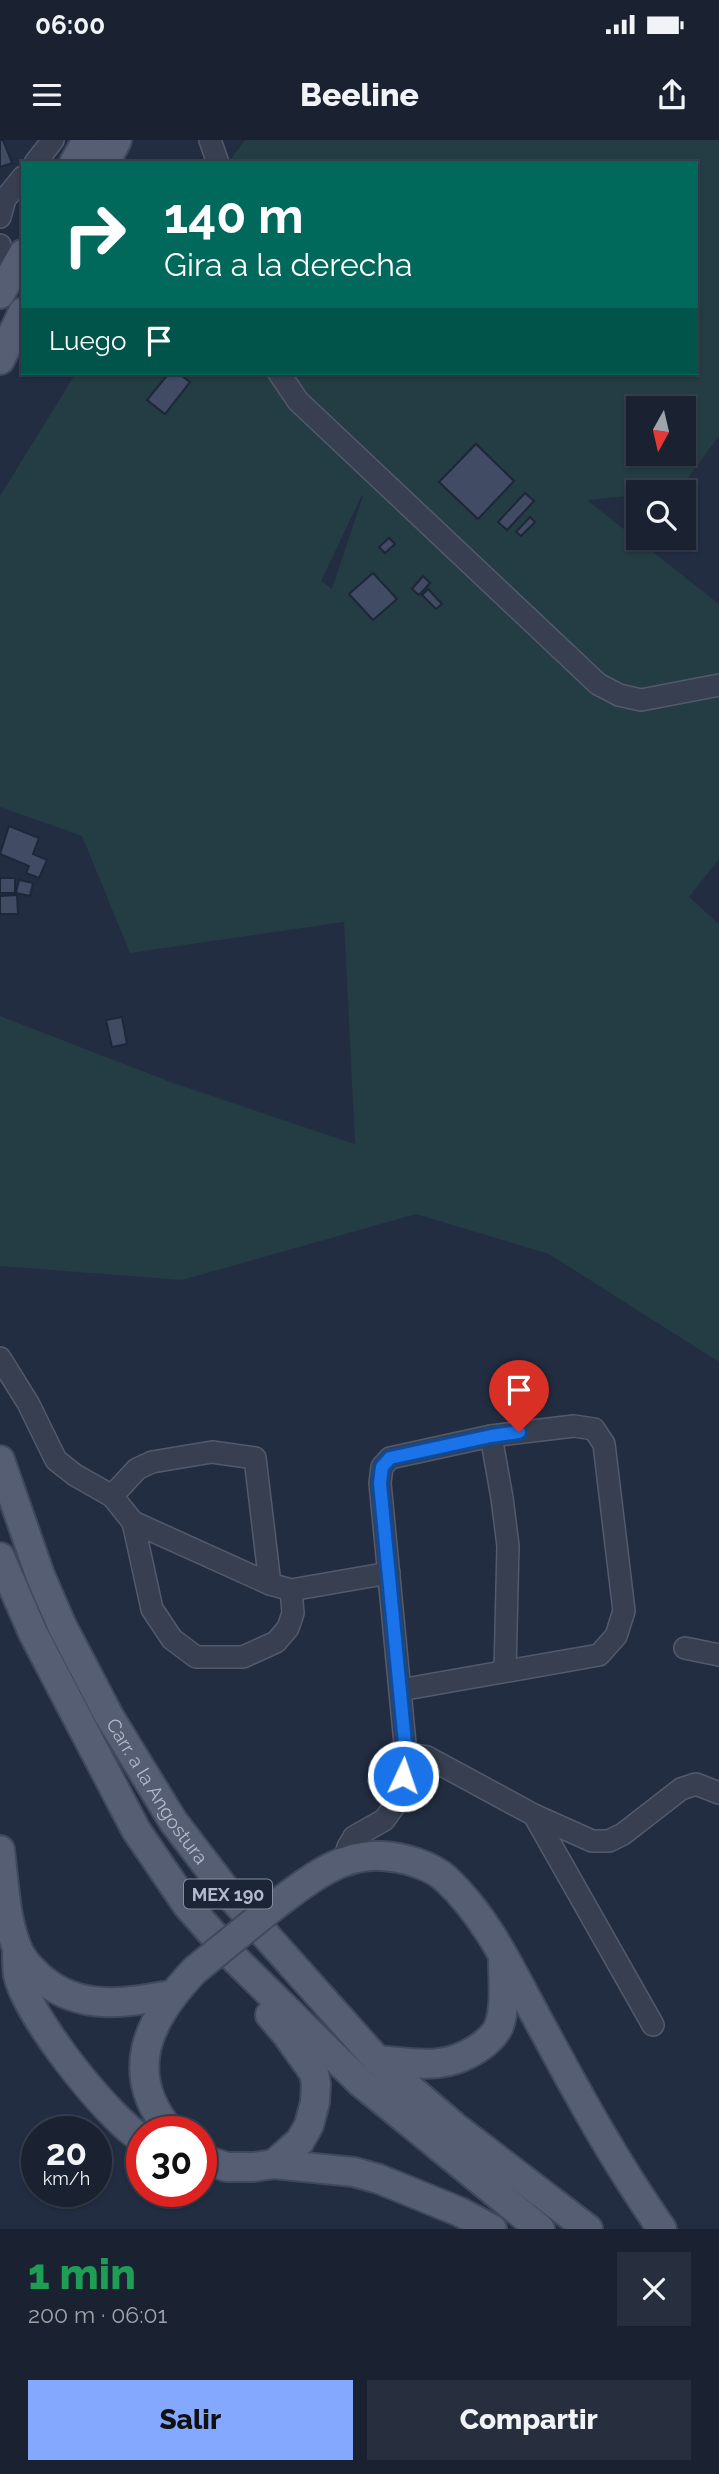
<!DOCTYPE html>
<html lang="es">
<meta charset="utf-8">
<style>
body{margin:0;font-family:Raleway,sans-serif;background:#272f3e;color:#f1f3f6;height:100vh;display:flex;flex-direction:column;font-size:26px;white-space:nowrap}
*{box-sizing:border-box;margin:0}
p{font-size:23px;color:#9fa4ac}
.icon{flex:none;width:38px;height:38px;fill:none;stroke:currentColor;stroke-width:2;stroke-linecap:round;stroke-linejoin:round}
.map{position:relative;height:2089px;overflow:hidden}
.details{display:flex;flex-direction:column;background:#1a2232;flex:1}
.details>*{flex:none}
.banner{position:absolute;left:21px;top:21px;width:677px;height:214px;border-radius:0px;box-shadow:0 2px 5px #0004,0 0 0 2px #383f4d;background:#00695c;color:#fff;overflow:hidden}
.needle{width:46px;rotate:188deg}
.buttons{position:absolute;left:626px;top:256px;display:grid;gap:14px}
.buttons a{display:grid;place-items:center;width:70px;height:70px;border-radius:0px;background:#1a2232;box-shadow:0 2px 5px #0004,0 0 0 2px #383f4d;font-size:35px}
.speed{position:absolute;left:21px;top:1976px;display:flex;gap:14px;font-size:35px;font-weight:700;text-align:center}
.speed>*{display:grid;place-content:center;width:91px;height:91px;border-radius:50%;background:#1a2232;box-shadow:0 2px 5px #0004,0 0 0 2px #383f4d;line-height:1}
.speed small{font-size:18px;font-weight:400}
.speed .limit{border:10px solid #d22;background:#fff;color:#111}
.pin{position:absolute;display:grid;place-items:center;width:60px;height:60px;color:#fff;margin:-72px -30px;border-radius:50% 50% 50% 0;rotate:-45deg;box-shadow:0 0 7px #0007}
.pin .icon{rotate:45deg}
.me{position:absolute;width:77px;margin:-38px;rotate:3deg;stroke-linejoin:round;filter:drop-shadow(0 0 5px #0008)}
.turn{display:flex;align-items:center;gap:24px;height:147px;padding:0 28px;font-size:32px}
.turn .icon{width:91px;height:91px;stroke-width:2.5}
.turn b{display:block;font-size:49px;line-height:60px}
.then{display:flex;align-items:center;height:66px;padding:0 28px;background:#0003;gap:14px;font-size:26px}
.round{display:grid;place-items:center;flex:none;width:74px;height:74px;border-radius:0px;background:#272f3e}
.summary{display:flex;align-items:center;justify-content:space-between;height:119px;padding:0 28px}
h1{font-size:42px;font-weight:800;line-height:52px;color:#1e9e55}
.primary-button{display:flex;gap:14px;margin-top:auto;padding:14px 28px}
.primary-button a{flex:1;height:80px;border-radius:0px;background:#85a8ff;color:#111;font-size:28px;font-weight:800;line-height:80px;text-align:center}
.primary-button a+a{background:#272f3e;color:#f1f3f6}
.status{display:flex;justify-content:space-between;align-items:center;height:49px;padding:0 35px;background:#1a2232;direction:ltr}
.status svg{height:19px;fill:currentColor}
header{display:flex;justify-content:space-between;align-items:center;height:91px;padding:0 28px;background:#1a2232;font-size:32px;font-weight:800}
.map>svg:first-child{display:block}
</style>
<div class="status"><b>06:00</b><svg viewBox="0 0 49 12"><path d="M0 12V9h3v3zM5 12V6h3v6zM10 12V3h3v9zM15 12V0h3v12zM26 1h20v11H26zM47 4h2v5h-2z"/></svg></div>
<header><svg class="icon" aria-label="menu" viewBox="0 0 24 24"><path d="M4 6h16M4 12h16M4 18h16"/></svg>Beeline<svg class="icon" aria-label="share" viewBox="0 0 24 24"><path d="M12 15V3M7 8l5-5 5 5M5 13v7h14v-7"/></svg></header>
<div class="map">
<svg width="719" height="2089" viewBox="0 0 719 2089">
<rect width="100%" height="100%" fill="#222d42"/>
<path fill="#243c43" fill-rule="evenodd" d="M245 0H719V296L678 351 639 352V355L587 360 719 464V719L689 757 719 784V1222L549 1114 416 1074 182 1140 0 1126V876L173 943 355 1004 344 782 130 813 82 696 0 667V356L76 233H696V23H228ZM639 268H684V313H639ZM362 355 363 356 332 449 321 441Z"/>
<g fill="#414c64" stroke="#1e2639" stroke-width="2">
<path d="M0 0H3L12 23 0 27Z"/>
<path d="M169 233H178L190 242 165 274 147 260Z"/>
<path d="M476 304 514 341 478 379 439 342Z"/>
<path d="M525 353 534 361 507 390 498 382Z"/>
<path d="M530 377 535 382 521 396 516 392Z"/>
<path d="M389 398 395 404 385 413 379 407Z"/>
<path d="M373 433 397 459 373 480 349 454Z"/>
<path d="M423 436 430 443 419 455 412 449Z"/>
<path d="M428 449 442 464 436 469 422 455Z"/>
<path d="M9 686 39 698 33 714 47 720 39 738 26 733 29 726 0 714Z"/>
<rect x="0" y="738" width="15" height="15"/>
<path d="M19 740 33 743 30 756 16 753Z"/>
<path d="M17 755 18 774H0V756Z"/>
<path d="M122 877 127 904 112 907 106 880Z"/>
</g>
<g fill="none" stroke-linecap="round" stroke-linejoin="round">
<g stroke="#525a6c" stroke-width="24">
<g id="minor">
<path d="M210 0 218 23"/>
<path d="M35 23 53 0"/>
<path d="M0 77 5 59 23 37"/>
<path d="M0 105 8 140"/>
<path d="M279 233 298 261 598 544 619 555 641 560 719 545"/>
<path d="M0 1218 28 1263 56 1320 75 1335 112 1356 133 1382 270 1444 291 1450 389 1433"/>
<path d="M491 1296 502 1358 508 1406 505 1531"/>
<path d="M112 1356 137 1329 152 1322 212 1312 255 1318 270 1444"/>
<path d="M133 1382 152 1469 172 1499 196 1517H243L276 1502 288 1488 293 1473 291 1450"/>
<path d="M685 1508 719 1515"/>
<path d="M406 1614 427 1617 534 1675 592 1701H609L623 1694 681 1649 696 1644 719 1653"/>
<path d="M534 1675 653 1885"/>
<path d="M344 1721 348 1707 354 1697 384 1680 400 1658 406 1614 380 1343 382 1327 390 1318 491 1296 574 1286 594 1289 604 1304 624 1471 616 1496 599 1515 400 1550"/>
</g>
</g>
<g stroke="#40485b" stroke-width="32">
<g id="major">
<path d="M74 23 87 0"/>
<path d="M105 23 117 0"/>
<path d="M0 154 23 114"/>
<path d="M0 220 23 172"/>
<path id="s1" d="M0 1320 40 1435 62 1486 109 1576 173 1681 228 1753 377 1920 455 1987 588 2089"/>
<path d="M0 1417 33 1493 136 1690 187 1765 236 1820 360 1942 540 2089"/>
<path d="M0 1710C4 1741 5 1776 16 1805 21 1820 31 1829 42 1839 80 1871 125 1863 170 1855"/>
<path d="M274 1766C306 1742 340 1713 382 1716 402 1717 431 1725 446 1739 490 1780 514 1837 543 1889 580 1958 617 2025 662 2089"/>
<path d="M17 1813C17 1820 17 1828 18 1835 28 1877 106 1976 142 1999"/>
<path d="M270 1875 287 1895 314 1933 316 1944 315 1962 309 1985 300 2001 274 2024"/>
<path d="M377 1920C415 1923 443 1931 477 1909 485 1904 495 1895 499 1886 506 1865 503 1841 503 1820"/>
<path d="M171 1992C121 1933 148 1879 195 1830"/>
<path d="M201 2019 227 2027H254L274 2024 354 2032 379 2039 460 2072 492 2089"/>
</g>
</g>
<use href="#minor" stroke="#373f51" stroke-width="21"/>
<use href="#major" stroke="#555e72" stroke-width="28"/>
<g stroke="#40485b" stroke-width="32" stroke-linecap="butt">
<path id="major-bridge" d="M195 1830 274 1766"/>
</g>
<use href="#major-bridge" stroke="#555e72" stroke-width="28"/>
</g>
<g fill="none" stroke-linecap="round" stroke-linejoin="round">
<g stroke="#114b97" stroke-width="18">
<path id="route" d="M403 1636 406 1614 380 1343 382 1327 390 1318 491 1296 519 1292"/>
</g>
<use href="#route" stroke="#1a73e8" stroke-width="12"/>
</g>
<g text-anchor="middle" dominant-baseline="central" stroke-width="7" stroke-linejoin="round" paint-order="stroke">
<rect fill="#1c2437" stroke="#868d9f" stroke-width="2" x="184" y="1739.5" width="88" height="29" rx="5"/>
<g font-size="18" font-weight="bold" fill="#b3bacc">
<text x="228" y="1754">MEX 190</text>
</g>
<g font-size="19" fill="#b3bacc" stroke="#1c2437">
<text stroke="none"><textPath href="#s1" startOffset="368">Carr. a la Angostura</textPath></text>
</g>
</g>
</svg>
<div class="buttons">
<a><svg class="needle" viewBox="-14 -14 28 28"><path d="M0-13l5 13h-10z" fill="#e53935"/><path d="M0 13l5-13h-10z" fill="#9fa4ac"/></svg></a>
<a><svg class="icon" aria-label="search" viewBox="0 0 24 24"><circle cx="10" cy="10" r="6"/><path d="M15 15l6 6"/></svg></a>
</div>
<div class="speed"><div>20<small>km/h</small></div><div class="limit">30</div></div>
<div class="pin" style="left:519px;top:1292px;background:#d93025"><svg class="icon" aria-label="arrive" viewBox="0 0 24 24"><path d="M6 21V4h12l-3 4 3 4H6"/></svg></div>
<svg class="me" style="left:403px;top:1636px" viewBox="-20 -20 40 40"><circle r="17" fill="#1a73e8" stroke="#fff" stroke-width="3"/><path d="M0-11L8 9 0 5-8 9z" fill="#fff"/></svg>
<div class="banner">
<div class="turn"><svg class="icon" aria-label="right" viewBox="0 0 24 24"><path d="M7 20v-9h11M14 6l5 5-5 5"/></svg><div><b>140 m</b>Gira a la derecha</div></div>
<div class="then">Luego<svg class="icon" aria-label="arrive" viewBox="0 0 24 24"><path d="M6 21V4h12l-3 4 3 4H6"/></svg></div>
</div>
</div>
<section class="details">
<div class="summary"><div><h1>1 min</h1><p>200 m · 06:01</p></div><a class="round"><svg class="icon" aria-label="close" viewBox="0 0 24 24"><path d="M6 6l12 12M18 6L6 18"/></svg></a></div>
<div class="primary-button"><a>Salir</a><a>Compartir</a></div>
</section>
